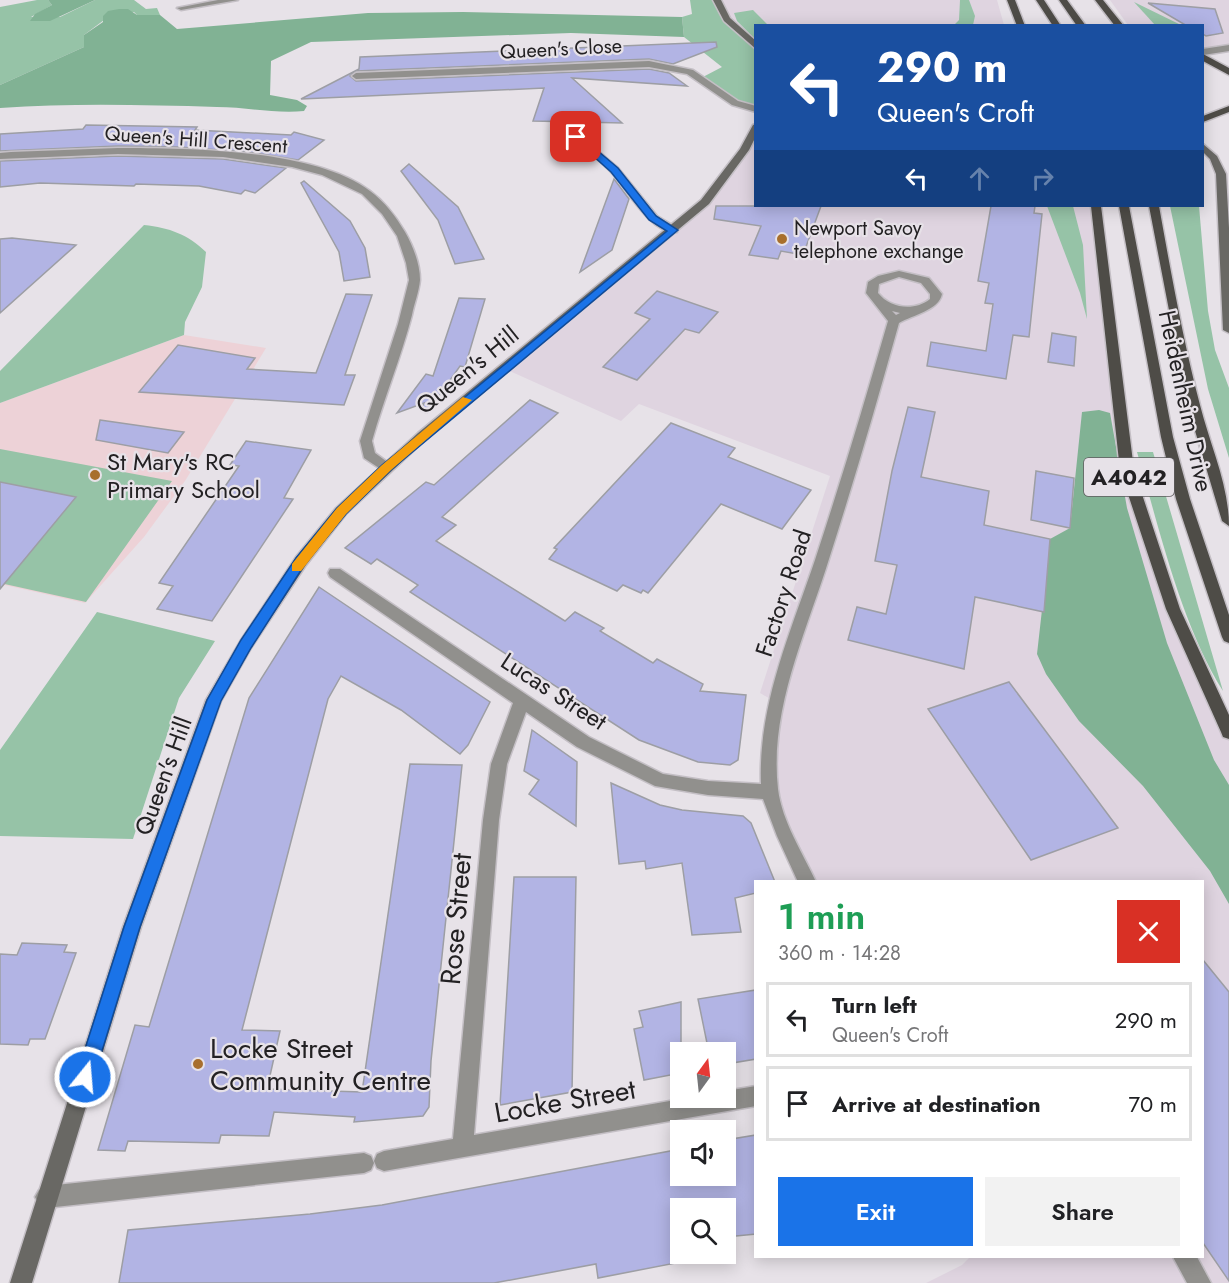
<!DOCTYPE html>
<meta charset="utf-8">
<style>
body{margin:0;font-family:Jost,sans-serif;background:#f2f2f2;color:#202124;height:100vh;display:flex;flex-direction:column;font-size:22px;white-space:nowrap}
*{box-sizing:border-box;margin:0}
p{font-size:20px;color:#757577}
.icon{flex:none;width:33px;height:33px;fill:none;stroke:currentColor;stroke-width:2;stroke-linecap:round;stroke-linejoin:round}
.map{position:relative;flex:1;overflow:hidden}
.panel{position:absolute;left:754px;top:880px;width:450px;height:378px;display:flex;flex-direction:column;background:#fff;border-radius:0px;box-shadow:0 3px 15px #0003}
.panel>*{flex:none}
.hud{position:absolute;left:754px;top:24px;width:450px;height:183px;border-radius:0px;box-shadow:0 3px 15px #0003;background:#1a4fa0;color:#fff;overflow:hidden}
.needle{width:39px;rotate:15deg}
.controls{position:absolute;left:670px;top:1042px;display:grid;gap:12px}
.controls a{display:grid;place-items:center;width:66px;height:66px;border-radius:0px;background:#fff;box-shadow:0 3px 15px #0003;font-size:30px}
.pin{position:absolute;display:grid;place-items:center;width:51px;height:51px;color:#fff;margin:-26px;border-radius:12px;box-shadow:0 3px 9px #0006}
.me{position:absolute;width:66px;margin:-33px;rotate:17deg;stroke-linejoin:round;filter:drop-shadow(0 0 4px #0008)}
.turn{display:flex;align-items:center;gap:21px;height:126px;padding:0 24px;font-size:27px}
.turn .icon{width:78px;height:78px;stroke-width:2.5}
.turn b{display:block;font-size:42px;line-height:51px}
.lanes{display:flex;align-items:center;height:57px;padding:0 24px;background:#0003;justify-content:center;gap:30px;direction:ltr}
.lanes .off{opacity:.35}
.round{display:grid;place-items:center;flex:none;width:63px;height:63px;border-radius:0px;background:#f2f2f2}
.headline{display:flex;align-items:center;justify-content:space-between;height:102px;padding:0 24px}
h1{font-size:36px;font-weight:600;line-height:45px;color:#1e9e55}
.cta{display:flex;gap:12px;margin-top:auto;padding:12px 24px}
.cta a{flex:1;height:69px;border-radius:0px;background:#1a73e8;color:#fff;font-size:24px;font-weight:600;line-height:69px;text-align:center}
.cta a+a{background:#f2f2f2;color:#202124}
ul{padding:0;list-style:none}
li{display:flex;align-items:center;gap:18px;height:75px;margin:0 12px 9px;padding:0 12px;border:3px solid #e0e0e0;border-radius:0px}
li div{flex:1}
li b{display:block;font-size:22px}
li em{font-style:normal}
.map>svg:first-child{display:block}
</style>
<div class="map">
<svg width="1229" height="1283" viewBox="0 0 1229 1283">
<rect width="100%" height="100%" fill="#e7e2e8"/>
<g fill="#dfd4e0">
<path d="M717 0H997L1004 25 756 26V46L738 31Z"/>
<path d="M1110 0H1229V48L1203 52V26L1128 25Z"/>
<path d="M756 127V206H1096L1127 470 1173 609 1229 732V1283H926L962 1265 970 1257H1203V882H807L770 792 776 702 760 693 830 476 639 404 621 421 505 369 705 202Z"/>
</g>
<path fill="#edd2d7" d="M184 335 266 348 185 481 144 537 85 603 0 584V403Z"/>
<g fill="#96c3a7">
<path d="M37 0H48L52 5 31 17H60L95 0H134L146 9 157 8 160 15H137L134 12 104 20 84 35V47L0 85V7Z"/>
<path d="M690 0H717L722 11 756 46V109L735 103 701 78 722 67 684 37 682 17 692 14Z"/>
<path d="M960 0H969L975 16 973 25H954L959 20Z"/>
<path d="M1134 2 1181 25H1155Z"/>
<path d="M753 10 768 25 756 26V40L737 21 734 13Z"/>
<path d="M1047 206H1073L1083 245 1087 319 1080 293Z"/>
<path d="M1170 206H1199L1208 311 1215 350 1229 388V458L1208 389Z"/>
<path d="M144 225C170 228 187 234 206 252L202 287 185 322 184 335 0 403V371Z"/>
<path d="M0 449 172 481 86 602 0 583V568L15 571 75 498 0 482Z"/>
<path d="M1137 452H1153L1223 691C1181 624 1159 528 1137 452Z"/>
<path d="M97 612 215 641 179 698 133 839 0 836V750Z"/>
</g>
<g fill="#81b294">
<path d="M48 0H95L50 21H30L35 14 52 5Z"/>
<path d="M119 9H128L137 15H160L177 29 368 13 463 12 682 17 684 37 571 33 311 42 271 61 270 95 297 100 307 106 304 111C276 114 246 107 217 107 145 105 72 103 0 108V85L84 47V35L103 22V16L108 11Z"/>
<path d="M1099 410 1110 413 1127 508 1167 643 1214 760 1229 785V904L1210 871 1143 786 1079 721 1046 674 1037 654 1050 539 1070 528 1082 412Z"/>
</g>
<g fill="#b2b4e4" stroke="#9d9ea4" stroke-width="1.5">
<path d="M1148 3 1215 9 1223 33 1206 36 1203 34V26H1187Z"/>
<path d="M716 42 717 47 673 64 649 59 356 71 350 76 356 81 649 69 669 73 687 86 572 78 622 123 533 121 544 88 301 99 359 69 360 57Z"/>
<path d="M86 125 197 127 195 130 291 135 294 132 324 140 298 160 249 152 178 147 118 146 0 151V134L83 129Z"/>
<path d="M118 156 223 159 286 168 255 193 245 190 241 194 199 186 136 184 134 186 40 183 0 187V161Z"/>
<path d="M409 164 458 207 484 259 455 264 438 220 401 171Z"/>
<path d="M614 179 629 199 612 250 580 272Z"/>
<path d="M304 181 350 221 365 248 370 277 344 281 339 252 301 183Z"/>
<path d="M716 206H821L803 255 781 251 778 259 749 255 761 226 714 219Z"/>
<path d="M991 206H1035L1034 213 1042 214 1029 337 1013 335 1006 379 927 366 931 342 986 351 993 304 985 303 989 283 978 281Z"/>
<path d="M12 238 76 245 0 313V239Z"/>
<path d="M657 291 718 312 699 333 685 329 637 380 603 367 650 319 635 313Z"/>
<path d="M346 294 372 295 345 375H355L344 405 139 392 178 345 255 358 247 369 316 373Z"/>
<path d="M459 298 485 299 465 367 460 366 427 413 421 411 424 403 397 413 426 374 433 376Z"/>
<path d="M1052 333 1076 337 1074 366 1048 362Z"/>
<path d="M530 400 558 413 442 517 456 525 436 541 565 621 575 612 604 628 600 631 653 663 657 659 703 684 700 691 746 695 738 760 730 765 698 762 639 740 410 592 418 585 377 559 371 564 345 548 426 482 434 485Z"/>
<path d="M908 407 935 412 921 477 989 491 984 525 1050 539 1044 612 975 597 964 669 848 640 857 607 886 614 897 565 875 561 892 471Z"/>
<path d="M100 420 184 432 168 453 96 440Z"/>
<path d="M671 423 735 448 728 457 811 490 782 529 721 504 648 593 643 590 641 593 623 585 617 591 549 559 557 549 554 548Z"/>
<path d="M246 441 311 450 284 498 293 499 212 621 157 609 173 586 159 583 239 466 230 465Z"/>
<path d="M1036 471 1074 478 1070 528 1031 520Z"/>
<path d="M0 482 76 497 0 589Z"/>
<path d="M319 587 490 702 468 745 460 754 401 710 341 676 328 699 242 1030 280 1031 267 1089 362 1092 410 764 462 765 431 1061 429 1107 423 1116 354 1122 355 1117 274 1112 269 1136 221 1135 219 1143 128 1141 125 1151 98 1150 135 1025 149 1027 249 698Z"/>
<path d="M1009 682 1118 828 1031 860 928 709Z"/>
<path d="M532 730 577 762 576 826 529 794 539 780 524 771Z"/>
<path d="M611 783 660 805 682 810 743 816 751 823 775 882H756V893L735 898 741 932 692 935 682 863 646 869 645 861 619 864Z"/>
<path d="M514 877H576L572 1092 500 1105Z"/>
<path d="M22 943 67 945 64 952 76 953 45 1039H30L28 1045 0 1044V954L17 955Z"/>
<path d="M1203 960 1229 992V1281L1203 1243Z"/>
<path d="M756 990V1059L726 1064V1053H709L698 999Z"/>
<path d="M681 1002V1073L644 1080 634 1029 643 1027 639 1011Z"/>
<path d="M756 1135V1234L726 1237V1209H681V1262L598 1278 596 1264 494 1283H119L128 1230 310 1214 382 1205 681 1149V1176H726V1140Z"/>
</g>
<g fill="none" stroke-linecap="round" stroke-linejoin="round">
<g stroke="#c4bfc5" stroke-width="3">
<g id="street">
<path d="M218 0H238L181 10 177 8Z"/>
<path d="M1229 45V51L1203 55V49Z"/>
<path d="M649 61 693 70 738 101 756 106V112L732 105 687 74 649 67 356 79 352 76 356 73Z"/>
<path d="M573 135H579L618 168 657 216 677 228V232C652 236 627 189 612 173 601 161 586 150 573 139Z"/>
<path d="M118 148C186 148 315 149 370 191 385 202 396 217 405 232 413 246 420 264 420 280 419 292 414 304 412 315 401 358 384 398 372 441L375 453 394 467 392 470H382L364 458 360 441 398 324 409 280 406 263 397 236 382 214 362 194 322 175 292 167 223 157 118 154 0 159V153L11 152Z"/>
<path d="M899 271 929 278 942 294C939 310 913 315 899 323 877 402 854 481 829 559 806 633 769 710 778 789 782 822 803 853 816 882H798L777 836 763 799 708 795 655 786 577 747 526 712 507 764 499 820 474 1135 687 1098H726V1091L756 1086V1106L384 1171 377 1168 374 1161 377 1154 384 1151 453 1139 483 820 491 764 513 703 330 577 328 573 330 569H340L589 737 663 774 708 781 761 784C758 705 790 634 815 560 841 481 865 401 888 321L866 293 868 282 878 276ZM899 277 921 283 930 294V299C914 312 890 308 878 293L879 284ZM892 311 900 313 896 315Z"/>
<path d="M364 1153 371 1156 374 1163 371 1170 364 1173 46 1208 39 1204 35 1197 39 1190 46 1186Z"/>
<path d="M1173 1257H1197L1211 1283H1187Z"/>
</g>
</g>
<g stroke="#c4bfc5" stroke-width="3">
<g id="secondary">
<path d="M713 0H721L730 18 756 41V49L724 21Z"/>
<path d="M756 124V136L749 150 709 204 426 439 346 514 306 565 251 648 221 701 141 927 32 1283H10L123 927 206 700 241 640 296 557 336 508 418 433 701 200 740 149 753 125Z"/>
<path d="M1203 144 1217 156 1226 174 1229 228V333L1223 330 1216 174 1210 159 1203 152Z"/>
</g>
</g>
<g stroke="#c4bfc5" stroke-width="3">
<g id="primary">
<path d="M1007 0H1015L1025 26H1017Z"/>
<path d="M1036 0H1044L1061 26H1053Z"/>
<path d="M1059 0H1067L1086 26H1077Z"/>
<path d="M1095 0H1103L1124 26H1115Z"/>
<path d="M1203 54 1229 68V75L1203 61Z"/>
<path d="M1229 106V112L1203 122V116Z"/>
<path d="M1091 206H1101L1134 470 1180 609 1229 715V739L1223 737 1221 732 1166 609 1120 470Z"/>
<path d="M1119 206H1129L1173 437 1190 499 1229 615V643L1224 641 1222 637 1176 499 1161 437Z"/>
<path d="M1149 206H1159C1171 273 1183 340 1200 405 1210 445 1229 485 1229 526L1222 521 1187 404Z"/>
</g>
</g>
<use href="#street" fill="#91908d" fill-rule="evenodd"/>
<use href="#secondary" fill="#696864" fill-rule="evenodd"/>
<use href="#primary" fill="#4e4c47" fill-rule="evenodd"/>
</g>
<path fill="#1a73e8" stroke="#114b97" stroke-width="1.5" d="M573 135H579L618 168 656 216 678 230 391 470 346 514 305 564 251 648 221 701 140 927 94 1077 91 1083 85 1086 78 1083 76 1077 124 927 207 700 241 640 296 558 337 508 382 465 667 231 649 220 611 172 573 138Z"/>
<path fill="#f59e0b" d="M463 397 472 400 391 470 346 514 301 571H292V564L337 508 382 465Z"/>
<g fill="#a86f2d" stroke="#e7e2e8" stroke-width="2">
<circle cx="782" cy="239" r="6"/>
<circle cx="95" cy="475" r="6"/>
<circle cx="198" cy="1064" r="6"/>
</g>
<g text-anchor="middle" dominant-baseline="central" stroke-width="4.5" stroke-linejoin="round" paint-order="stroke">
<g font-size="20" fill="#232123" stroke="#e7e2e8">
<text transform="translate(561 49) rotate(-3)">Queen's Close</text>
<text transform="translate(196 140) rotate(4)">Queen's Hill Crescent</text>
</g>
<g font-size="20" fill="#232123" stroke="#e7e2e8" text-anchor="start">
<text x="794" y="228">Newport Savoy<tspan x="794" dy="23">telephone exchange</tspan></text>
</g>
<rect fill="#e7e2e8" stroke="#5e5b5e" stroke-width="1.5" x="1084" y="458" width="90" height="38" rx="4.5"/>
<g font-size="22" font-weight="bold" fill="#232123">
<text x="1129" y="477">A4042</text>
</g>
<g font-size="24" fill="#232123" stroke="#e7e2e8">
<text transform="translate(467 370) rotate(-39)">Queen's Hill</text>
<text transform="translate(1186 401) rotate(78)">Heidenheim Drive</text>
<text transform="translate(783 593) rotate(-72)">Factory Road</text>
<text transform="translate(554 691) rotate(33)">Lucas Street</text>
<text transform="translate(163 776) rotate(-70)">Queen's Hill</text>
</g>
<g font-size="24" fill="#232123" stroke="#e7e2e8" text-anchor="start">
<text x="107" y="461">St Mary's RC<tspan x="107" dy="28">Primary School</tspan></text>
</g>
<g font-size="28" fill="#232123" stroke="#e7e2e8">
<text transform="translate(456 919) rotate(-85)">Rose Street</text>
<text transform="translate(565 1101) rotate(-10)">Locke Street</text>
</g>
<g font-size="28" fill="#232123" stroke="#e7e2e8" text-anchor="start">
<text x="210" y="1048">Locke Street<tspan x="210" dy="32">Community Centre</tspan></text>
</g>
</g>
</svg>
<div class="controls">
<a><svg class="needle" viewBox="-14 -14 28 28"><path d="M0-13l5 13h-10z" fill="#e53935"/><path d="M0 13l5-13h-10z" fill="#757577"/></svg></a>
<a><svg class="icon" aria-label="sound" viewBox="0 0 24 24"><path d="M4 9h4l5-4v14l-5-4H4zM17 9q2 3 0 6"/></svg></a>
<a><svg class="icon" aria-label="search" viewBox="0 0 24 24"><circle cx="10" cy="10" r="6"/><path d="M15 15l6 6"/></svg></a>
</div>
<div class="pin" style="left:576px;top:137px;background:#d93025"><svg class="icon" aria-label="arrive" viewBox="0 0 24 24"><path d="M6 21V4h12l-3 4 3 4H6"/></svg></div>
<svg class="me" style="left:85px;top:1077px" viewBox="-20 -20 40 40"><circle r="17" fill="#1a73e8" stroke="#fff" stroke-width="3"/><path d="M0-11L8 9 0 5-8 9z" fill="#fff"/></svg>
<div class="hud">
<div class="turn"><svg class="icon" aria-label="left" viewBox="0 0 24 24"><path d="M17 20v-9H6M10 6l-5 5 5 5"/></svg><div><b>290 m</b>Queen's Croft</div></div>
<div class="lanes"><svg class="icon" aria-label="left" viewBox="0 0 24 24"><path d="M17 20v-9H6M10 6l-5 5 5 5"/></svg><svg class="icon off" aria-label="ahead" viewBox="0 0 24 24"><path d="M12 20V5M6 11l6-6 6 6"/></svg><svg class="icon off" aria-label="right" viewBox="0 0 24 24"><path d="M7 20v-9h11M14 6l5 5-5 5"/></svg></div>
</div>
<section class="panel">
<div class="headline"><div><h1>1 min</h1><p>360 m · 14:28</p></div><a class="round" style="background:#d93025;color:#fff"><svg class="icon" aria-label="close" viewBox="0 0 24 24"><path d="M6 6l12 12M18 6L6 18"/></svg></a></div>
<ul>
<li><svg class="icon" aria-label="left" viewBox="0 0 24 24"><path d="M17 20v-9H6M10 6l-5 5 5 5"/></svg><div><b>Turn left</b><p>Queen's Croft</p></div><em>290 m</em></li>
<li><svg class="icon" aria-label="arrive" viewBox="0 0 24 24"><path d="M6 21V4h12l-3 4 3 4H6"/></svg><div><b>Arrive at destination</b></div><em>70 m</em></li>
</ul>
<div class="cta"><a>Exit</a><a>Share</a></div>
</section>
</div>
